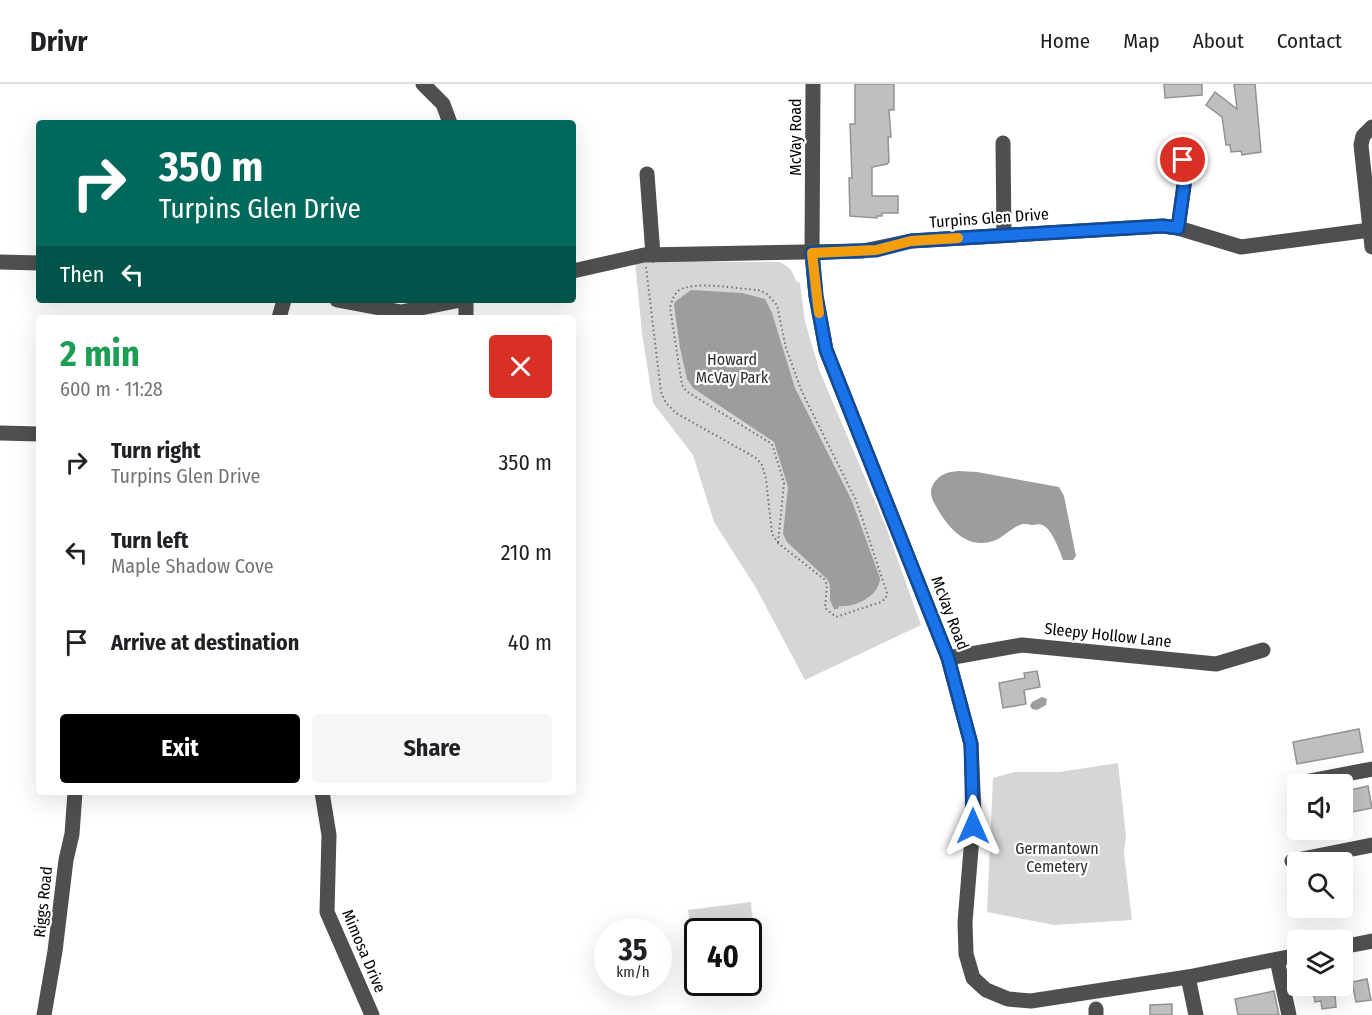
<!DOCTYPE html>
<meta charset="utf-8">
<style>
body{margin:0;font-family:"Fira Sans Condensed",sans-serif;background:#f6f6f6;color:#202124;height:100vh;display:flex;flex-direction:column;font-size:22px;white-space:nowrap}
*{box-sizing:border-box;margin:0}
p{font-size:20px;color:#757577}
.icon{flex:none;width:33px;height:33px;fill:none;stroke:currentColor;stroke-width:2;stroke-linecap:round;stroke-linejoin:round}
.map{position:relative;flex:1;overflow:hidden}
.sheet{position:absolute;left:36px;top:231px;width:540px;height:480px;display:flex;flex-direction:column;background:#fff;border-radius:6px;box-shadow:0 6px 24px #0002}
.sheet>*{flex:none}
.banner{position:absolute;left:36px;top:36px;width:540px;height:183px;border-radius:6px;box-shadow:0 6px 24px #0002;background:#00695c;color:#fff;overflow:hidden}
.tools{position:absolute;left:1287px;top:690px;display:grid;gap:12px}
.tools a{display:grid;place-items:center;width:66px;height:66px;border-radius:6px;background:#fff;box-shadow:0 6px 24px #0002;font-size:30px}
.speed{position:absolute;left:594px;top:834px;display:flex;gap:12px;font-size:30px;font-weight:700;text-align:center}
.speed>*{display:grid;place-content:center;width:78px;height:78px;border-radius:50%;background:#fff;box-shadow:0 6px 24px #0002;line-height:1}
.speed small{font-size:15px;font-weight:400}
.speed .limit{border:3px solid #111;border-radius:9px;background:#fff;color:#111}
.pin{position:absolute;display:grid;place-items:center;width:51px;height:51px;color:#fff;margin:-26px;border:3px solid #fff;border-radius:50%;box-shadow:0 2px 6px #0007}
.me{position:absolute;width:66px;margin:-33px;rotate:0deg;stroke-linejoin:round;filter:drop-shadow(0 0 4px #0008)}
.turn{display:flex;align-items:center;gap:21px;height:126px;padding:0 24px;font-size:27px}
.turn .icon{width:78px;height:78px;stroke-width:2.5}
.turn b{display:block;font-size:42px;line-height:51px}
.then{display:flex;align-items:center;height:57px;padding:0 24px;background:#0003;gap:12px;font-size:22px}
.round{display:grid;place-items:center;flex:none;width:63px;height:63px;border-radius:6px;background:#f6f6f6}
.overview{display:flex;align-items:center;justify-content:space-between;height:102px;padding:0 24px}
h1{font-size:36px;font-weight:700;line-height:45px;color:#1e9e55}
.primary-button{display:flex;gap:12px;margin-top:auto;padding:12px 24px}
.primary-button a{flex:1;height:69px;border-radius:6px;background:#000;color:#fff;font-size:24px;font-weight:700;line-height:69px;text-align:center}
.primary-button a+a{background:#f6f6f6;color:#202124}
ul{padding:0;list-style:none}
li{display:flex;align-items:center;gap:18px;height:90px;padding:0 24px}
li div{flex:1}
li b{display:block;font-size:22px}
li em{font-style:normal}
header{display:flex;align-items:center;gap:36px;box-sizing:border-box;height:84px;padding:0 30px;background:#fff;border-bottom:2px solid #e0e0e0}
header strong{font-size:28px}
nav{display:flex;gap:33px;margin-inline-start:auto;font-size:21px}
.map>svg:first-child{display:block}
</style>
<header>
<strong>Drivr</strong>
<nav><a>Home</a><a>Map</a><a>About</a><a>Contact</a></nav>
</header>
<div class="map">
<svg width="1372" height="931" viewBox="0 0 1372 931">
<rect width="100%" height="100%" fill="#fff"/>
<g fill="#d6d6d6">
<path d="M656 177 779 178C789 182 793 187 796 197L800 199 805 238 820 288 886 443 921 541 805 596 756 504 714 438 693 371 653 319 642 249 635 178Z"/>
<path d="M1118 679 1126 752 1124 769 1132 836 1054 841 987 828 993 694 1014 688H1059Z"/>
<path d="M751 818 753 848H698L697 856 692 857 688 826Z"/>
</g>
<g fill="#9d9d9d">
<path d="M691 206 742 209 765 215 772 229 795 304 852 417 880 494C880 512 854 524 839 522L838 525H834L830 516V501L827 495 787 458 783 450 788 403 774 358 693 304 687 295 680 264 674 221 675 218Z"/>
<path d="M958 387 977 388 1059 403 1064 412 1076 472 1073 476H1063C1060 467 1051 443 1042 441 1038 439 1038 441 1033 441 1027 441 1031 440 1024 440 1014 441 1005 452 996 456 968 467 949 445 937 424 932 416 928 408 934 399 940 390 948 388 958 387Z"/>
<path d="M1042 613 1047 615 1046 621 1037 626 1032 625 1030 622 1032 618Z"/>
</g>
<g fill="#bfbfbf" stroke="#939393" stroke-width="1.5">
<path d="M855 0H894V26H889L891 53H888L889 78 887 80 872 83V112H898V129H882V132H877V134L850 132 849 94H852L850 40H855Z"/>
<path d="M1164 0H1202V11L1165 14Z"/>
<path d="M1234 0H1255L1261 68 1242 71 1241 67 1231 68 1230 61H1226L1222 33 1206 21 1215 8 1237 25Z"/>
<path d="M1037 587 1040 603 1024 606 1026 620 1003 624 999 599 1025 594 1024 589Z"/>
<path d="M1359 645 1363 668 1297 680 1293 658Z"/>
<path d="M1368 702 1372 724 1342 730V708Z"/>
<path d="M1367 895 1371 916 1356 918 1352 898Z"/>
<path d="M1312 902H1329L1331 912 1335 911 1336 923 1322 925 1321 917 1315 918Z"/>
<path d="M1274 907 1279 931H1238L1235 915Z"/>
<path d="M1172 920V931H1150V921Z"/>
</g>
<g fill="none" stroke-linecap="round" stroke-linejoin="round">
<path stroke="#717171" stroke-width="2" stroke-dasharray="1.5 3" stroke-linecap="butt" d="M646 183 661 308 666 319 676 329 756 374 762 381 766 395 772 450 778 459 824 495 827 501 825 524 836 533 881 518 886 514 887 509 856 416 802 308 786 264 777 221 766 209 758 206C740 205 691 196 678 207 673 212 672 217 670 224L682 301 686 307 772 360 784 399 778 459"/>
<g stroke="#4f4f4f" stroke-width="15">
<path d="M423 0 443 20 450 39"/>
<path d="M813 0 812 169 816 212 826 266 948 574 971 660 974 729 965 838 966 870 973 894 986 906 1008 915 1031 917 1188 893 1298 871"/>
<path d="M1372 43 1363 52 1361 61 1372 163"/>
<path d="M1003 59 1004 151"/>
<path d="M647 90 653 171"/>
<path d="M1178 144 1185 94 1180 59"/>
<path d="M0 178 39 179"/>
<path d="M573 187 644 171 863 167 911 157 1163 142 1178 144 1241 163 1370 146"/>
<path d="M337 216 401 228 461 216"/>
<path d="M466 216V234"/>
<path d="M279 234 284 216"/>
<path d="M0 349 39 350"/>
<path d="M948 574 1022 561 1216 580 1263 566"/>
<path d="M1304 698 1372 685"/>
<path d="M322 708 329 751 327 828 372 931"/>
<path d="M1292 777 1372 761"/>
<path d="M1342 863 1372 857"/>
<path d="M1277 876 1289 931"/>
<path d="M1188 893 1196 931"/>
<path d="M1096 925V931"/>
<path d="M44 931 55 867 66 776 72 750 75 708"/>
</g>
</g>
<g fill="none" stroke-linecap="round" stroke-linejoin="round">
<g stroke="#114b97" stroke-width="15">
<path id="route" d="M973 742 971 660 948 574 826 266 816 212 812 169 876 166 911 157 1163 142 1178 144 1185 94 1183 76"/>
</g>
<use href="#route" stroke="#1a73e8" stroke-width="10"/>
<path stroke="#f59e0b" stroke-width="10" d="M819 229 812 169 876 166 911 157 958 154"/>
</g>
<g text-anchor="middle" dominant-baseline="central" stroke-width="4.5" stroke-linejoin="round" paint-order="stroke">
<g font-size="16" fill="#000" stroke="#fff">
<text transform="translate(795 53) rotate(-90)">McVay Road</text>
<text transform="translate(989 134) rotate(-4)">Turpins Glen Drive</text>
<text transform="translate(950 529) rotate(69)">McVay Road</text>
<text transform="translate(1108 551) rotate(6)">Sleepy Hollow Lane</text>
<text transform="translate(43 818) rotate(-84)">Riggs Road</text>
<text transform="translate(364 867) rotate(67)">Mimosa Drive</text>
</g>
<g font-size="16" fill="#2d2d2d" stroke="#fff">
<text x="732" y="275">Howard<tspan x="732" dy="18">McVay Park</tspan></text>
<text x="1057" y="764">Germantown<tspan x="1057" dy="18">Cemetery</tspan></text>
</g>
</g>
</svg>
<div class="tools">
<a><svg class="icon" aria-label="sound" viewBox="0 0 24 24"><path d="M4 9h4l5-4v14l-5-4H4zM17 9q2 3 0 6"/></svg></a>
<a><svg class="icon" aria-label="search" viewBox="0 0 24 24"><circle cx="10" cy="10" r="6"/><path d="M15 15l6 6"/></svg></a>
<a><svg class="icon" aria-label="layers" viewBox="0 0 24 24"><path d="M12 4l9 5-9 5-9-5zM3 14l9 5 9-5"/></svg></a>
</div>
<div class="speed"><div>35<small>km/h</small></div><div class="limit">40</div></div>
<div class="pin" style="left:1183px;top:76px;background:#d93025"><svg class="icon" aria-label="arrive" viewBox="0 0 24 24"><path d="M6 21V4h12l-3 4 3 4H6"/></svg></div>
<svg class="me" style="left:973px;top:742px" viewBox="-20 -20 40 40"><path d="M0-17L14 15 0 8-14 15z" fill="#1a73e8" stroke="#fff" stroke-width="4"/></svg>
<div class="banner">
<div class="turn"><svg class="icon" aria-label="right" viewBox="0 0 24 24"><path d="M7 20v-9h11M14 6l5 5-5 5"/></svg><div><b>350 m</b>Turpins Glen Drive</div></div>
<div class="then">Then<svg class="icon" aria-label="left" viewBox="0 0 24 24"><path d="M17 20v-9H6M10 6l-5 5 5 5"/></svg></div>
</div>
<section class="sheet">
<div class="overview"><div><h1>2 min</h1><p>600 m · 11:28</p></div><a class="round" style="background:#d93025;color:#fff"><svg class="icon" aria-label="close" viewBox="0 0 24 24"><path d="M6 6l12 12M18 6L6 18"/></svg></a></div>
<ul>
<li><svg class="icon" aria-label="right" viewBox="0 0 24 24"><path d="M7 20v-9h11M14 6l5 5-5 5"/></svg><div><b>Turn right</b><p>Turpins Glen Drive</p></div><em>350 m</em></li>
<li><svg class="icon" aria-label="left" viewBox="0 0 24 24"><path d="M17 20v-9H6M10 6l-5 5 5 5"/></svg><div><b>Turn left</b><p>Maple Shadow Cove</p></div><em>210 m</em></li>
<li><svg class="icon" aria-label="arrive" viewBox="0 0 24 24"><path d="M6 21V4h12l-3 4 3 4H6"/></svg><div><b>Arrive at destination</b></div><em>40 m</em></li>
</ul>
<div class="primary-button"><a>Exit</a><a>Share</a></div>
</section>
</div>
